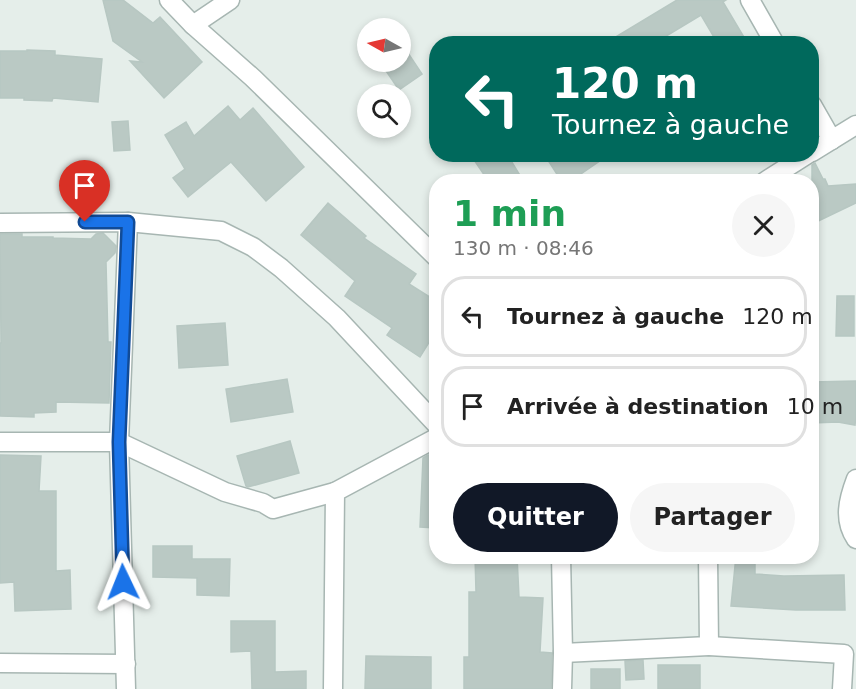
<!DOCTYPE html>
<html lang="fr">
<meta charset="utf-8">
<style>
body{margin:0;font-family:"DejaVu Sans",sans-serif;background:#f6f6f6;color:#222;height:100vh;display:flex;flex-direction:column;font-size:22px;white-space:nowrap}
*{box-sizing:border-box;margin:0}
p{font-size:20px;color:#767676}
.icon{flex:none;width:33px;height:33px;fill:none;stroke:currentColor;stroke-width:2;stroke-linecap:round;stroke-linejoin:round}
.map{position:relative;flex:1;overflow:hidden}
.drawer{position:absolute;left:429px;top:174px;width:390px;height:390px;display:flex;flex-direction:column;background:#fff;border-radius:24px;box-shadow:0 3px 9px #0003}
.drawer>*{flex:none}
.banner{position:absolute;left:429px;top:36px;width:390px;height:126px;border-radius:24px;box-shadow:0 3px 9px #0003;background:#00695c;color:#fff;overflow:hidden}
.needle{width:39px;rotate:278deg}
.fabs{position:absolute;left:357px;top:18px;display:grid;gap:12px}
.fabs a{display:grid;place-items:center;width:54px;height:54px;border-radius:50%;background:#fff;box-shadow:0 3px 9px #0003;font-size:30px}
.pin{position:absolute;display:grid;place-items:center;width:51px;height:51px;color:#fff;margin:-62px -26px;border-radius:50% 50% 50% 0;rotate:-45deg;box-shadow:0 0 6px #0007}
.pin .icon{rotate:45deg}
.me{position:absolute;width:66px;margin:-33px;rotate:358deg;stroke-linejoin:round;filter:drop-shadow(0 0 4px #0008)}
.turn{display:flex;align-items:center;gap:21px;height:126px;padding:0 24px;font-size:27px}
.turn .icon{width:78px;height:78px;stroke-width:2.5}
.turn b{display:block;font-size:42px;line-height:51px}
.round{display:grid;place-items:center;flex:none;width:63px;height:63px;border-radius:32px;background:#f6f6f6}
.summary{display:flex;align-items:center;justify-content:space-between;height:102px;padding:0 24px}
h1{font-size:36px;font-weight:700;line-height:45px;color:#1e9e55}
.action{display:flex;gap:12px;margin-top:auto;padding:12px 24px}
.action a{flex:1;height:69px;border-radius:36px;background:#111827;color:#fff;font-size:24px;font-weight:700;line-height:69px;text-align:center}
.action a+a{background:#f6f6f6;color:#222}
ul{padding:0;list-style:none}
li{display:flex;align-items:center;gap:18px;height:81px;margin:0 12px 9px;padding:0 12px;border:3px solid #e0e0e0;border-radius:24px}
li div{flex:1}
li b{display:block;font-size:22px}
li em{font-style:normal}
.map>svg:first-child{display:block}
</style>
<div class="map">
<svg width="856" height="689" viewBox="0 0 856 689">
<rect width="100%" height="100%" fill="#e5eeea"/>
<g fill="#bac9c4" stroke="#b7c7c2" stroke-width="1.5">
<path d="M103 0H123L153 23 160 17 202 62 164 98 130 61 142 62 113 41Z"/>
<path d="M677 0H726L723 2 748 44H718L701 15 653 44H604Z"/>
<path d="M400 41 422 74 399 90 380 62H400Z"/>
<path d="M27 50 55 51V55L102 59 98 102 53 98 52 101 24 100V98H0V51H27Z"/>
<path d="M228 106 240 120 253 108 304 167 266 201 231 162 188 197 173 178 185 169 165 135 186 122 194 136Z"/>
<path d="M128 121 130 150 114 151 112 122Z"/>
<path d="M470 154H507L524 182H489Z"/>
<path d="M544 154H610L569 182H562Z"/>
<path d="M815 163 823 179H825L828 186 856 184V203L812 224V165Z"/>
<path d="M328 203 366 236 364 238 416 274 409 284 436 301V331L420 357 387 335 392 328 345 296 355 281 301 235Z"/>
<path d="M103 233 116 246 115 253 106 262 108 342H111L109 403 56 402V412L34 413V417L0 416V343H1L0 234H22V237H53V238L91 239 96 234Z"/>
<path d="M837 296H854V336H836Z"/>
<path d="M225 323 228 365 179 368 177 326Z"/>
<path d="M287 379 293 412 231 422 226 389Z"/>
<path d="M856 381V417L855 425 838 422 812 423V382Z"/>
<path d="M290 441 299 473 248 487 246 486 237 456Z"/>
<path d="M0 455 41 456 39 491H56V571L70 570 71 609 15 611 14 582 0 583Z"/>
<path d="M428 455H436V528L420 527 423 458Z"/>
<path d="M153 546H192V559H230L229 596 197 595V578L153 577Z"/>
<path d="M475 556H517L519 597 543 598 540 652 552 653 551 689H464V657H469V592H476Z"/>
<path d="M736 556H755V574L784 576 844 575 845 610H796L731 606Z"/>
<path d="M231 621H275V672L306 671V689H252L251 651 231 652Z"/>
<path d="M366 656 431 657V689H365Z"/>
<path d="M643 660 644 679 626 680 625 661Z"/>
<rect x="658" y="665" width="42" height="24"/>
<rect x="591" y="669" width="29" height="20"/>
</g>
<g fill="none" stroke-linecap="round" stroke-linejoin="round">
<g stroke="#a7b6b2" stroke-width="21">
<g id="minor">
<path d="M169 0 193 25 253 78 436 257"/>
<path d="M750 0 775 44"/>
<path d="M193 25 230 0"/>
<path d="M812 105 832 140"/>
<path d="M812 152 856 125"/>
<path d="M764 182 808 154"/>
<path d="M0 223 128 222 221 231 253 247 281 268 337 318 436 424"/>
<path d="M0 442H119L225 492 263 503 273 509 335 492"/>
<path d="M856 479C848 500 843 520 856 539"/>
<path d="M561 556 563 653 562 689"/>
<path d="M709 646 844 654 842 689"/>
<path d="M563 653 709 646 708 556"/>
<path d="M0 663 126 664"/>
<path d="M126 689 119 442 128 222"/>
<path d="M333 689 335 492 436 438"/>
</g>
</g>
<use href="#minor" stroke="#fff" stroke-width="18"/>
</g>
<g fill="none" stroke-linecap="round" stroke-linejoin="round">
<g stroke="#114b97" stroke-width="15">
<path id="route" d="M85 222H128L119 442 123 582"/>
</g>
<use href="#route" stroke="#1a73e8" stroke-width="10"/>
</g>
</svg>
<div class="fabs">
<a><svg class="needle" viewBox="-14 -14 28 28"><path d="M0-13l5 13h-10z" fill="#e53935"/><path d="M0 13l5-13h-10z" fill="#767676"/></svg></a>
<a><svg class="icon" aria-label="search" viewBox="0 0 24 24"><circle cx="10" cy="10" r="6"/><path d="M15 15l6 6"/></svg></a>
</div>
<div class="pin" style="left:85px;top:222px;background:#d93025"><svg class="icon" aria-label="arrive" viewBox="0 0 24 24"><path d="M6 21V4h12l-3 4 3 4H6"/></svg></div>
<svg class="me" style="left:123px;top:582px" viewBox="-20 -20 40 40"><path d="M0-17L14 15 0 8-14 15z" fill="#1a73e8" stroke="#fff" stroke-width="4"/></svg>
<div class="banner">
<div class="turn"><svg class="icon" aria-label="left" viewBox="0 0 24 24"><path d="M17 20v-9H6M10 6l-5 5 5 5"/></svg><div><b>120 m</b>Tournez à gauche</div></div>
</div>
<section class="drawer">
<div class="summary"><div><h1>1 min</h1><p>130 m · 08:46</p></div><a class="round"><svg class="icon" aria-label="close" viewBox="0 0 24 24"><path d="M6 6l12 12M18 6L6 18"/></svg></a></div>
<ul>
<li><svg class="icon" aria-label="left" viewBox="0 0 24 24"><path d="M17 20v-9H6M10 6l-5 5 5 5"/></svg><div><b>Tournez à gauche</b></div><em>120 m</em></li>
<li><svg class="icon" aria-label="arrive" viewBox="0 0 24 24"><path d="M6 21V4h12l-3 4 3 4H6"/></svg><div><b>Arrivée à destination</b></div><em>10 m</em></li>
</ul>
<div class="action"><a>Quitter</a><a>Partager</a></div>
</section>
</div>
